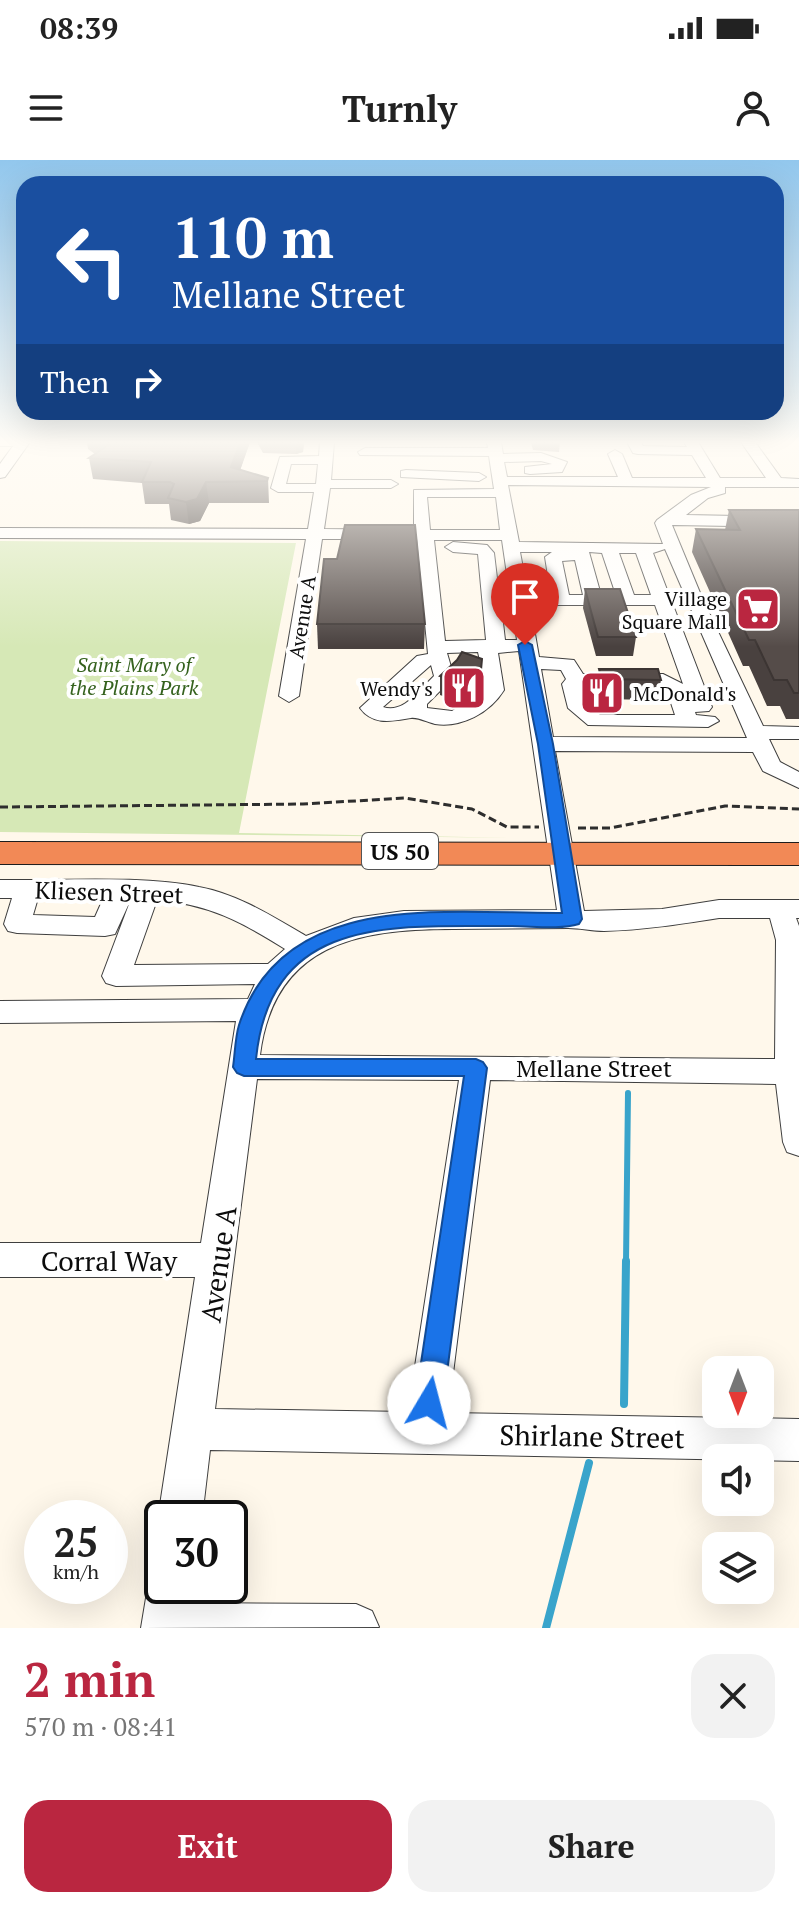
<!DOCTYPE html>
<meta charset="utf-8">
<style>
body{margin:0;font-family:"PT Serif",serif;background:#f2f2f2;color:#222;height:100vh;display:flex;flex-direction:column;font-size:30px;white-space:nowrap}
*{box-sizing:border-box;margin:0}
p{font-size:26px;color:#767676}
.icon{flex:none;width:44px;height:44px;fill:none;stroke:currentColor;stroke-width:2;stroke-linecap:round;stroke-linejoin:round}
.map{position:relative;height:1468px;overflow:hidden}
.panel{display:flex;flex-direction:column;background:#fff;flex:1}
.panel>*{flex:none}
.banner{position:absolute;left:16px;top:16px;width:768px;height:244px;border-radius:24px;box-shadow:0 8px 32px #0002;background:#1a4fa0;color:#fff;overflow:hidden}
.needle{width:52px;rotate:180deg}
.buttons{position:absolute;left:702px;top:1196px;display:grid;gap:16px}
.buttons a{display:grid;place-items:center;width:72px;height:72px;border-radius:16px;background:#fff;box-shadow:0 8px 32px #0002;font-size:40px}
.speed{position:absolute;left:24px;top:1340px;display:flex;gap:16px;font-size:40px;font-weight:700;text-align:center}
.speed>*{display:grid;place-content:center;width:104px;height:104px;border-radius:50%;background:#fff;box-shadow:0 8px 32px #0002;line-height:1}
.speed small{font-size:20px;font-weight:400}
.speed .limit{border:4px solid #111;border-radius:12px;background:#fff;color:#111}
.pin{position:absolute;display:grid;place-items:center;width:68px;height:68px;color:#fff;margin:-82px -34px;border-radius:50% 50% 50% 0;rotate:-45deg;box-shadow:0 0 8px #0007}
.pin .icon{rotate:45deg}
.me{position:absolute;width:88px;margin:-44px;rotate:8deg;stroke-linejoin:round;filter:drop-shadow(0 0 6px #0008)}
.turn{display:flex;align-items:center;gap:28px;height:168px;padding:0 24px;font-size:36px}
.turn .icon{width:104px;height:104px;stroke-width:2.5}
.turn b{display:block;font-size:56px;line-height:68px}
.then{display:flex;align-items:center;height:76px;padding:0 24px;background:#0003;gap:16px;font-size:30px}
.round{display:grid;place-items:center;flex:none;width:84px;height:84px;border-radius:24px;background:#f2f2f2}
.headline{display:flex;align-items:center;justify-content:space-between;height:136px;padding:0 24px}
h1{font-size:48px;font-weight:700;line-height:60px;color:#ba2640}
.cta{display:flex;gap:16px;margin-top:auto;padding:16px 24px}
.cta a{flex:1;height:92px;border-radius:24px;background:#ba2640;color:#fff;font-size:32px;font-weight:700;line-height:92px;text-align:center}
.cta a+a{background:#f2f2f2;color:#222}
.status{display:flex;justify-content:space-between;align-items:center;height:56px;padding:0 40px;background:#fff;direction:ltr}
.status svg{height:22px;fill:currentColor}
header{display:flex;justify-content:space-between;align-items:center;height:104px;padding:0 24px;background:#fff;font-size:36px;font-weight:700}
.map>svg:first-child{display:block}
</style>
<div class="status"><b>08:39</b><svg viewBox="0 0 49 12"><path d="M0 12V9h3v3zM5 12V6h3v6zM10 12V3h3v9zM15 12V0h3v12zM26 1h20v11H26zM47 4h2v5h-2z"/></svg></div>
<header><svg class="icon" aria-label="menu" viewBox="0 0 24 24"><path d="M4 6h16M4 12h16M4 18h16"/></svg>Turnly<svg class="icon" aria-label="person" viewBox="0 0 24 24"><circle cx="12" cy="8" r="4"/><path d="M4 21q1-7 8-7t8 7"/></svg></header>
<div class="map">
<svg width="799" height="1468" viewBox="0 0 799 1468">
<rect width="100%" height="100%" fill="#fff8eb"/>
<path fill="#d6e8b6" d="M0 381 296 383 239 673 528 678 0 672Z"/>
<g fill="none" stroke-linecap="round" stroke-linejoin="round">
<path stroke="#39a4cb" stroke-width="6" d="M626 1103 628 933"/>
<g stroke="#39a4cb" stroke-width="8">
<path d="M624 1244 626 1101"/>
<path d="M546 1468 589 1303"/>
</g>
<g stroke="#3f3f3f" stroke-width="2">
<g id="minor">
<path d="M0 282H30L5 317 0 318V304L13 286H0Z"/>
<path d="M320 282H334L331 320H391L398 324 391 328H330L324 369 414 370V330L494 329 489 296 360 295 358 292 365 288H488L487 282H501L503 294 541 293 567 302 562 312 530 314 525 313V307L552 304 541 301 504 302 507 317H618L608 294 615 290 622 294 632 318H706L692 295 638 294 633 293 627 282H641L643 286 687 287 684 282H698L720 318H766L741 282H755L781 318 799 319V327H725V333L708 338 686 355 799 357V367L672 365 703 440 763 566 799 567V579H769L780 602 799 612V628L763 611 753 592 555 591 584 751 662 749 719 740H799V758H796L799 766V996L787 992 783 982 776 924 490 920 448 1253 799 1259V1301L210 1290 202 1358H162V1367L158 1358 195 1117H0V1083H201L236 861 0 863V841L248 839 255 824 116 826 106 823 102 816 131 739 115 774 105 776 17 773 8 771 4 764 12 738H0V720C60 721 142 715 199 727 238 734 273 757 306 776L354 758 404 751 557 750 519 491 498 493 504 530C490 553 461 568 435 564 427 562 418 557 411 558 392 561 373 566 360 548L417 496 428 494 417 379H322L299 536 289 542 279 536 306 379 0 378V368L308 369 314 332H278L271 328 280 297 319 296ZM291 304H318L316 324H286ZM508 325 711 327 691 335 657 360 655 363 663 384 519 382ZM427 337H496L500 370H430ZM434 380H502L510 435H499L494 393 487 385 453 382 445 387 453 392 478 394 486 480 445 481ZM665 389 747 578 553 577 541 509 561 510 566 519 562 524 568 548 588 565 708 567 719 561 715 557 696 555 695 552 709 551 712 547 673 445 684 440 681 436 669 435 653 393ZM520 392H552L545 397 551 435H528ZM589 392 602 393 616 435H601ZM619 393H636L651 435H634ZM575 400 583 435H569L562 401ZM501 445H512L517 480H505ZM530 445H655L683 524 663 514H583L574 500 539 497ZM478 492 484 519 483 531 452 551 427 548V544L454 517 447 493ZM431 505 434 516C419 530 404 554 383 547ZM583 526H659L667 531 675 555H600L588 545ZM38 738 103 739 95 757 33 755ZM157 740C209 744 242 762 285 789L268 804 134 805ZM719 758H770L776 780 775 899 260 895C274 784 357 769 453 769 491 769 530 768 568 768 580 768 592 771 604 771 643 770 681 764 719 758ZM257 919 459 920 408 1252 215 1249Z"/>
<path d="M406 310 479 313 486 317 479 321 401 317V311Z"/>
<path d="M162 1407V1426H194L191 1443 356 1444 372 1451 379 1467 141 1468 148 1426 155 1410Z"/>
</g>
</g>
<g stroke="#1d1d1d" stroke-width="2">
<path id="highway" d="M0 682 799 683V705L0 704Z"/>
</g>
<g stroke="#2e2e2e" stroke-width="3" stroke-dasharray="8 4" stroke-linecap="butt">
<path d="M0 647 303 644 405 638 472 649 507 667H539"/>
<path d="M578 668H610L725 646 799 649"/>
</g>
<use href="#minor" fill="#fff" fill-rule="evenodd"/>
<use href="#highway" fill="#f28956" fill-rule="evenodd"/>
</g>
<g fill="#49413f">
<path d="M87 282H250L240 310 268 318 269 343H209L200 361 189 364 171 360 169 344H145L142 323 93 319 89 298 95 294 88 289Z"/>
<path d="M257 282H304L303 292 296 294 263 293Z"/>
<path d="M531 282H560L559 292 533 290Z"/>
<path d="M729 350H799V559H786L780 546H767L749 506H743L692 392 696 369 725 370Z"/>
<path d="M585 429 636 477 633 496H596L583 448Z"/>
<path d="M317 464H425L424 489H318Z"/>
<path d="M482 499 480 529 460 542 440 535V516Z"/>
<path d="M599 509 661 520 657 540 599 539 596 529Z"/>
</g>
<g fill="#3c3533">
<path d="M240 282H250L236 322 231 307Z"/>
<path d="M296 282H304L303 292 296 294Z"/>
<path d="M206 322 209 343 200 361 189 364 186 342Z"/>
<path d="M481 510 480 529 460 542 461 522Z"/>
</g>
<g fill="#554c49" stroke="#3c3533" stroke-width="2">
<path d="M113 282H240L231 307 268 318 267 321 206 322 197 339 186 342 168 338 174 324 170 322H142L151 302 89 298Z"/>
<path d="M729 350H799V533H794L787 520H774L755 480H749L696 369 740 370Z"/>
<path d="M345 365H415L425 464H317L324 399H337Z"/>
<path d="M585 429H620L636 477H598Z"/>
<path d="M462 492 482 499 481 510 461 522 440 516 457 500Z"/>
<path d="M599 509H658L661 520 602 519Z"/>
</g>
<linearGradient id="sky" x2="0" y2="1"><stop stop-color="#92c7ed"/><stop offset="0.58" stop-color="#fffcf6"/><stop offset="1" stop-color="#fffcf6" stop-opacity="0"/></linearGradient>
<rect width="799" height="487" fill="url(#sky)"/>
<path fill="#1a73e8" stroke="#114b97" stroke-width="2" d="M525 481 532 485 553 584 582 759 579 764C559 770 533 766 512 766 399 767 271 751 256 899H476L483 902 487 908 443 1243 439 1253 429 1257 419 1253 415 1243 464 916H244L237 913 233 907C235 894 235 878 239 865 283 728 448 754 562 753L538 584 518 485Z"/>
<defs>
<g id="supermarket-square" transform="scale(2.3)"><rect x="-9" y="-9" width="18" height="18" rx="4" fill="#ba2640" stroke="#fff"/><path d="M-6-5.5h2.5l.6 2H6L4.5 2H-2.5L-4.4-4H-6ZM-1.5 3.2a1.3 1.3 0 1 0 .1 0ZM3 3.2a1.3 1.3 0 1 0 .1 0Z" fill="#fff"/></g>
<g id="restaurant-square" transform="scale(2.3)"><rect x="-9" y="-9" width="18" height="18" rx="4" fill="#ba2640" stroke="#fff"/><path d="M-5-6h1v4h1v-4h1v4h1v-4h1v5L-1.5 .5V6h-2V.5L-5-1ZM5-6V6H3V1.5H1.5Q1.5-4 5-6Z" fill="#fff"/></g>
</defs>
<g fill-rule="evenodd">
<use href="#supermarket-square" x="758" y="449"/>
<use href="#restaurant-square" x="464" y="528"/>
<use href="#restaurant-square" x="602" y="533"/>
</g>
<g text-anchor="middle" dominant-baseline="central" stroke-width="8" stroke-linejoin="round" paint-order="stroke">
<g font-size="20" fill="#0c0c0c" stroke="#fff" text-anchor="end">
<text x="727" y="438">Village<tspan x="727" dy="23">Square Mall</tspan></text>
<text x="433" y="528">Wendy's</text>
<text x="633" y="533" text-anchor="start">McDonald's</text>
</g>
<g font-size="20" fill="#0c0c0c" stroke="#fff">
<text transform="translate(302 457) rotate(-81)">Avenue A</text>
</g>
<g font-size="20" font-style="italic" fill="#35621e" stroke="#fff">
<text x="134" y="504">Saint Mary of<tspan x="134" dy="23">the Plains Park</tspan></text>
</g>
<rect fill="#fff" stroke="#555" stroke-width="2" x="362" y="673" width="76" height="36" rx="6"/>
<g font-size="22" font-weight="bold" fill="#0c0c0c">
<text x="400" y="691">US 50</text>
</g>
<g font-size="24" fill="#0c0c0c" stroke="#fff">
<text transform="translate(109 732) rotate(2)">Kliesen Street</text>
<text x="594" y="908">Mellane Street</text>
</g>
<g font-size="28" fill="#0c0c0c" stroke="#fff">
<text x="109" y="1100">Corral Way</text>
<text transform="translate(218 1104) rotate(-82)">Avenue A</text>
<text transform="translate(592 1276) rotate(1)">Shirlane Street</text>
</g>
</g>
</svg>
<div class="buttons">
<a><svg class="needle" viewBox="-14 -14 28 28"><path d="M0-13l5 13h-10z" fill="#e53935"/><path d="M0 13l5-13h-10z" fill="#767676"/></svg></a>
<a><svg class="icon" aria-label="sound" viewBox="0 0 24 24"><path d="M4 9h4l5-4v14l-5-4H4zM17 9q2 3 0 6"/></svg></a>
<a><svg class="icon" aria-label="layers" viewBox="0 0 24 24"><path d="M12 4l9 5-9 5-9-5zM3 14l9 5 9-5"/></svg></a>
</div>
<div class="speed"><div>25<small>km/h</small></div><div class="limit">30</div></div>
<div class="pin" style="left:525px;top:485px;background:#d93025"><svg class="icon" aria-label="arrive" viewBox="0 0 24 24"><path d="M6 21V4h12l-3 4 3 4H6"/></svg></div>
<svg class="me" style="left:429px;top:1243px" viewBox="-20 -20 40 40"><circle r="19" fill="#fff"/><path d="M0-13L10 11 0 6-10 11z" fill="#1a73e8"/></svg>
<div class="banner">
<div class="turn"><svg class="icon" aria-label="left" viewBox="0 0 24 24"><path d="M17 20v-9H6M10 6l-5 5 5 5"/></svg><div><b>110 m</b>Mellane Street</div></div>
<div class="then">Then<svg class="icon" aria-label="right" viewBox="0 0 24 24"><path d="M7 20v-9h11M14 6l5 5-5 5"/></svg></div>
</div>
</div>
<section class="panel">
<div class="headline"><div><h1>2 min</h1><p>570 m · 08:41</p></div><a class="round"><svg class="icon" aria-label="close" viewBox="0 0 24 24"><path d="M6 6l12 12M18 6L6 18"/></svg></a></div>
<div class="cta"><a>Exit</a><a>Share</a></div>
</section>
